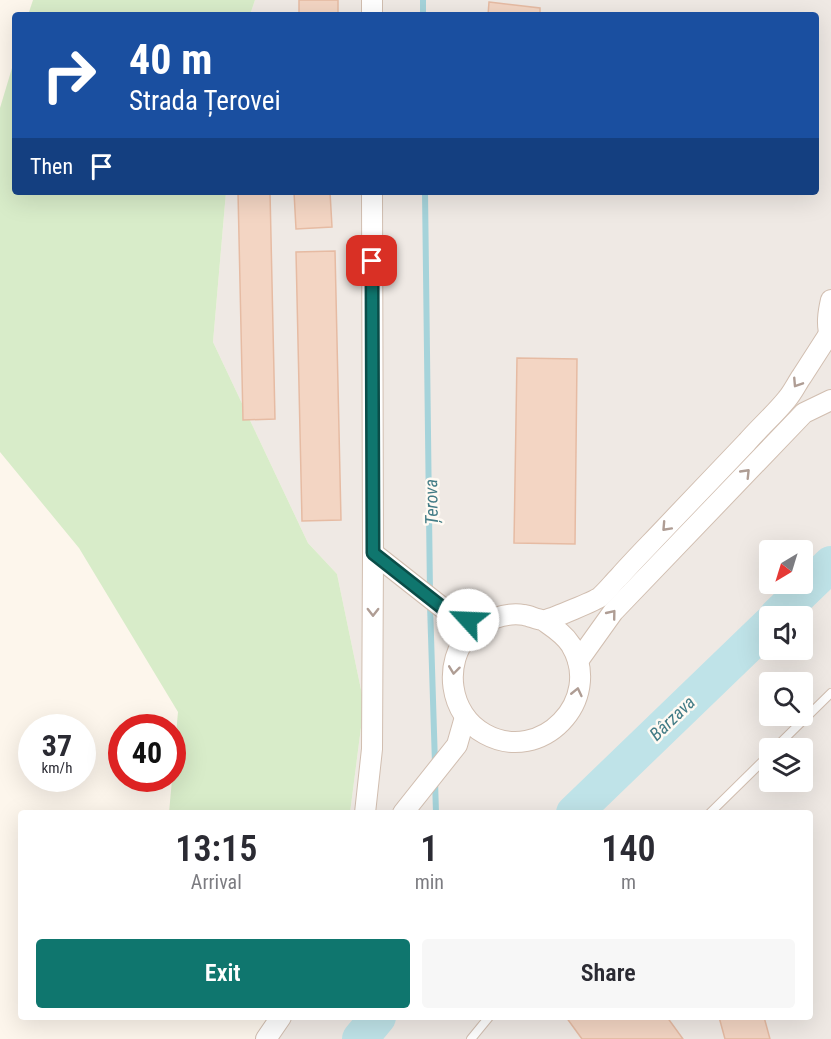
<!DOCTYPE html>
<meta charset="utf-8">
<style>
body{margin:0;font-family:"Roboto Condensed",sans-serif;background:#f7f7f7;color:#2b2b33;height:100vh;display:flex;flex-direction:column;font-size:22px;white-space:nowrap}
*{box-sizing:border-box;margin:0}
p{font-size:20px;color:#7c7c81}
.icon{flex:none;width:33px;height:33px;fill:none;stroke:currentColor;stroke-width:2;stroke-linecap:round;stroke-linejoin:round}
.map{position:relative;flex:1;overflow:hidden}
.panel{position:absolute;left:18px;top:810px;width:795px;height:210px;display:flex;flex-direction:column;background:#fff;border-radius:6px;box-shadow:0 6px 24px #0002}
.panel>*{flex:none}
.guide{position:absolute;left:12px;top:12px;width:807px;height:183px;border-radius:6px;box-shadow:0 6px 24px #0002;background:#1a4fa0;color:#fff;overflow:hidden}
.needle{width:39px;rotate:218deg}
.tools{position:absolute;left:759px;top:540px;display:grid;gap:12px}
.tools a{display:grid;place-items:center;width:54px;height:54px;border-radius:6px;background:#fff;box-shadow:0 6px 24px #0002;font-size:30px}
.speed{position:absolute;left:18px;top:714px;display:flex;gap:12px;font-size:30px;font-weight:700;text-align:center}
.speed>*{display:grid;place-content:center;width:78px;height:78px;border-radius:50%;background:#fff;box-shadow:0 6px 24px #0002;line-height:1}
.speed small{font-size:15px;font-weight:400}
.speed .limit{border:9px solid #d22;background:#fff;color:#111}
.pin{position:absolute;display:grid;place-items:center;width:51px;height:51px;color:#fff;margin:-26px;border-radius:12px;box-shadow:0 3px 9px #0006}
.me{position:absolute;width:66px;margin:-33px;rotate:295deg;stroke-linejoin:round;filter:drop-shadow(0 0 4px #0008)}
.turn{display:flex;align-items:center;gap:21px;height:126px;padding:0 18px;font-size:27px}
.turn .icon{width:78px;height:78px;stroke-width:2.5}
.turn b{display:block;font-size:42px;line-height:51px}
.then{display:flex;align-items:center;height:57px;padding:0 18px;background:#0003;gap:12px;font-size:22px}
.eta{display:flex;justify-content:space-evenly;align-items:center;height:102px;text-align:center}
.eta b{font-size:36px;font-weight:600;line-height:42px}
.button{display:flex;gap:12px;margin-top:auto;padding:12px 18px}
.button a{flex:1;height:69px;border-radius:6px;background:#0f766e;color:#fff;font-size:24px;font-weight:600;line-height:69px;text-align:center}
.button a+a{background:#f7f7f7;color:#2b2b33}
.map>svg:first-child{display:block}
</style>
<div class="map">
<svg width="831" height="1039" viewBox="0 0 831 1039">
<rect width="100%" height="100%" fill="#fdf6ec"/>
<path fill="#efe9e4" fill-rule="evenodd" d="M255 0H831V1039H257L273 1017H810V813H350L364 704 337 574 308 543 213 342 226 192H816V15H250ZM770 550H802V584H770ZM770 616H802V650H770ZM770 682H802V716H770ZM770 748H802V782H770Z"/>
<g fill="#d8ecc9">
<path d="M33 0H255L250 15H28Z"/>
<path d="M15 58V192H226L213 342 308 543 337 574 364 704 350 813H169L178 712 79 548 0 452V108Z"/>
</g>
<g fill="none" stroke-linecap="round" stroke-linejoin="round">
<g stroke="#a5d3da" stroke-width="6">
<path d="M423 0V15"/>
<path d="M425 192 430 593"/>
<path d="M430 604 435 764"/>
<path d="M435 780 436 813"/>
</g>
<g stroke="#bfe3e8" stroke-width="36">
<path d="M777 616 831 564"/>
<path d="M574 813 770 624"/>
<path d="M360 1039 378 1017"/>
</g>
</g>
<g fill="#f3d5c3" stroke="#e6bba3" stroke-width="1.5">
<rect x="299" y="0" width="39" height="15"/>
<path d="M489 2 540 8V15H488Z"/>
<path d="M238 192H270L275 419 243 420Z"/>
<path d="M294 192H330L332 227 296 229Z"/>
<path d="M335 251 341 520 302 521 296 252Z"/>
<path d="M517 358 577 359 575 544 514 543Z"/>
<path d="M566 1017H667L683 1039H582Z"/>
<path d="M719 1017H764L770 1039H725Z"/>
</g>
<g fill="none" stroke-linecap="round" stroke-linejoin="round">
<g stroke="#d1beb0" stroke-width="10">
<g id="service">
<path d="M775 748 831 693"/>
<path d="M710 813 770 754"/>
<path d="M471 1039 489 1017"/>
</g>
</g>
<g stroke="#d1beb0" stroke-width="22">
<g id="tertiary">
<path d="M372 15V0"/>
<path d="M831 300C828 313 826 326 831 339"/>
<path d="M373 553 453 616 483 623"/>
<path d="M544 621C554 628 564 634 571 645 604 700 541 765 485 734 449 715 442 662 470 633 483 620 506 612 524 615 531 616 539 621 546 620 553 618 595 601 600 597 607 591 613 583 619 577 634 560 650 544 666 527 693 499 720 470 747 442 760 427 775 414 787 399 793 392 797 383 802 376 811 362 820 348 829 334"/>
<path d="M578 661 613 612 804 413 831 400"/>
<path d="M365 813 372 749 373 553 372 192"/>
<path d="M403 813 457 745 465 717"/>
<path d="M266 1039 281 1017"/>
</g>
</g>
<use href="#service" stroke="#fff" stroke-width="8"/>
<use href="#tertiary" stroke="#fff" stroke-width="20"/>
</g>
<defs><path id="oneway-chevron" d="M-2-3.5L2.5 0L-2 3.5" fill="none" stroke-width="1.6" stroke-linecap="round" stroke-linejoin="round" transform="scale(1.5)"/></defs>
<g stroke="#af9d94">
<use href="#oneway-chevron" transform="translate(797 383) rotate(123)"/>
<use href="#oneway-chevron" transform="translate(746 473) rotate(-46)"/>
<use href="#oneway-chevron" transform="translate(666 527) rotate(133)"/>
<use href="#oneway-chevron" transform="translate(373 612) rotate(90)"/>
<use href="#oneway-chevron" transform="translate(612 614) rotate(-51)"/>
<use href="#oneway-chevron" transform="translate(454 670) rotate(97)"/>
<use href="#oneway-chevron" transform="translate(577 692) rotate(-77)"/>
</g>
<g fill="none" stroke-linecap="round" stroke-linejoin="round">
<g stroke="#0a4d48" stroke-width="15">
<path id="route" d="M372 261 373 553 453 616 468 620"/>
</g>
<use href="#route" stroke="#0f766e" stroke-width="10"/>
</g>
<g text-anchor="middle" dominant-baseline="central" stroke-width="5" stroke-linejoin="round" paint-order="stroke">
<g font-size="18" font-style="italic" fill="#437c86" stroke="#fffaf3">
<text transform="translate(431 502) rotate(-91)">Țerova</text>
<text transform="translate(672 718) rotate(-44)">Bârzava</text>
</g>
</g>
</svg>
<div class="tools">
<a><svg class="needle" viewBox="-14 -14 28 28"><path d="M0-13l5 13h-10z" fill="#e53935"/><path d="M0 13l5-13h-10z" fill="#7c7c81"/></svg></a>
<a><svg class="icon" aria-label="sound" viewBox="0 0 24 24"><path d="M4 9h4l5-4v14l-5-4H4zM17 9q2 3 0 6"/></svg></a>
<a><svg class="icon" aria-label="search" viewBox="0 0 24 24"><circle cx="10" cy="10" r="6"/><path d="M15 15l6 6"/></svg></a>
<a><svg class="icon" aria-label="layers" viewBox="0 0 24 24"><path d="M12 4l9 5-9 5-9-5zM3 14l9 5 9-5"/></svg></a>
</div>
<div class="speed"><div>37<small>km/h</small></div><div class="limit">40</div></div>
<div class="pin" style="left:372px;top:261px;background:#d93025"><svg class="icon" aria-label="arrive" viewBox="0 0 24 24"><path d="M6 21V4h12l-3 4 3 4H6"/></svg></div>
<svg class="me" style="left:468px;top:620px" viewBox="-20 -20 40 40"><circle r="19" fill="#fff"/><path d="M0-13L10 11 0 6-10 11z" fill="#0f766e"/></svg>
<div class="guide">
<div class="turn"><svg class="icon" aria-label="right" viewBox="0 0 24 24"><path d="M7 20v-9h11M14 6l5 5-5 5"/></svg><div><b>40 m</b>Strada Țerovei</div></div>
<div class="then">Then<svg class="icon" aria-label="arrive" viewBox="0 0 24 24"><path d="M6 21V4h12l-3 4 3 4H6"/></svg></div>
</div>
<section class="panel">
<div class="eta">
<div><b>13:15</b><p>Arrival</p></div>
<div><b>1</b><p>min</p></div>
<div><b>140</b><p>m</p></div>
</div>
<div class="button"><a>Exit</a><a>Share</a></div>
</section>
</div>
